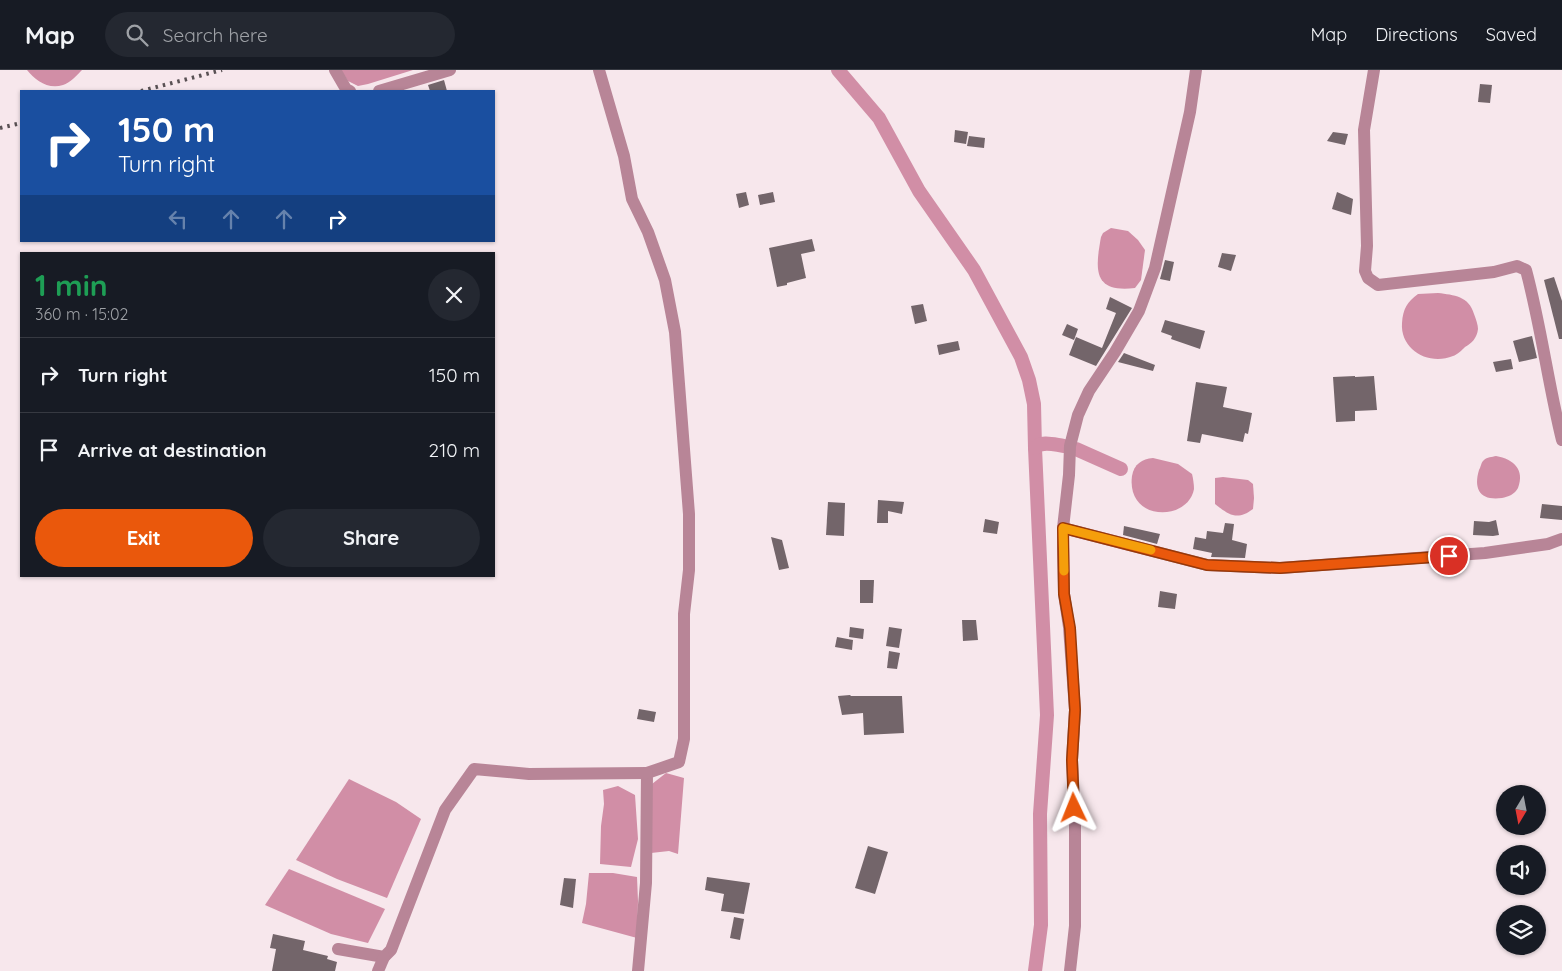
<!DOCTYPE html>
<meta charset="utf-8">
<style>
body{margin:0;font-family:Quicksand,sans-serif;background:#242831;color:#f1f3f6;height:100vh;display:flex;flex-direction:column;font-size:19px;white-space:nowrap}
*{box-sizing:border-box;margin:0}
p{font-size:16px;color:#9ea1a6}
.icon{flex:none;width:28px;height:28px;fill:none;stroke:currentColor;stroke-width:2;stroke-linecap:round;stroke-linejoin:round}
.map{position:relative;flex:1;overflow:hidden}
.sheet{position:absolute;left:20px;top:182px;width:475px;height:325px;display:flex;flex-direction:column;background:#171b24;border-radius:0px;box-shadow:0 1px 4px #0004}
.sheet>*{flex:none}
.top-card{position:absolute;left:20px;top:20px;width:475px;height:152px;border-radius:0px;box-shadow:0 1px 4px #0004;background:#1a4fa0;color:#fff;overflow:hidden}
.needle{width:32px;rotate:190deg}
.controls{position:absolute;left:1496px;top:715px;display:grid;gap:10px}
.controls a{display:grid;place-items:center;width:50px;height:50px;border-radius:50%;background:#171b24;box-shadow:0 1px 4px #0004;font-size:25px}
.pin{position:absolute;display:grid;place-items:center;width:42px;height:42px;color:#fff;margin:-21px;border:2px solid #fff;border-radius:50%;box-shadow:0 1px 5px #0007}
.me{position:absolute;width:55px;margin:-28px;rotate:358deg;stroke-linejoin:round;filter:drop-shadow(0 0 4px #0008)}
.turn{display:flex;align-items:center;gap:18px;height:105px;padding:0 15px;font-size:22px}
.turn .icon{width:65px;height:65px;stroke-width:2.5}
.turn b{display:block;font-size:35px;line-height:42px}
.lanes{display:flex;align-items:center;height:48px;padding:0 15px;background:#0003;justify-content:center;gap:25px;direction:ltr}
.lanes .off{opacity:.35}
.round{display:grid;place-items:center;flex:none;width:52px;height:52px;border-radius:26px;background:#242831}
.head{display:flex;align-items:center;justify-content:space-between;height:85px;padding:0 15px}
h1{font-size:30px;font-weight:700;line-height:38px;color:#1e9e55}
.action{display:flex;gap:10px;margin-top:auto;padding:10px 15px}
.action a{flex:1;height:58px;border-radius:30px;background:#ea580c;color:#fff;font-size:20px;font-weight:700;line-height:58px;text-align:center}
.action a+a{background:#242831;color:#f1f3f6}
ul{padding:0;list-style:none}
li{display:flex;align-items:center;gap:15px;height:75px;padding:0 15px;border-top:1px solid #363941}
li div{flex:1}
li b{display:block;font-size:19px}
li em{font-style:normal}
header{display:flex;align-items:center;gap:30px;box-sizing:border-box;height:70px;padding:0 25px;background:#171b24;border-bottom:1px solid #363941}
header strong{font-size:24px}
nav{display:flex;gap:28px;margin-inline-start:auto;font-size:18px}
.search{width:350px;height:45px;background:#242831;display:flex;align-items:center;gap:12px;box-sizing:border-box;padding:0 18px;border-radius:28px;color:#9ea1a6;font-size:19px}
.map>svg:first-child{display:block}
</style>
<header>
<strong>Map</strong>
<div class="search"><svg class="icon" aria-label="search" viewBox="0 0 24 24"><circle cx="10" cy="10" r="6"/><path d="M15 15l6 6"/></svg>Search here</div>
<nav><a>Map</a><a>Directions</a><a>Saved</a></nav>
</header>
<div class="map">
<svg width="1562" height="901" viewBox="0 0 1562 901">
<rect width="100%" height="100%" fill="#f7e7ec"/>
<g fill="#d18ea6">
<path d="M27 0H82C77 5 70 13 63 15 48 20 35 10 27 0Z"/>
<path d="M341 0H413L368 14 358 16 348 11Z"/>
<path d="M1111 158 1128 161 1138 170 1145 180 1141 210 1135 218C1093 223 1095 200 1101 167L1103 163Z"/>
<path d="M1438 223C1454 225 1469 226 1474 244 1476 249 1478 255 1478 259 1477 268 1472 273 1465 277 1462 280 1457 285 1453 286 1429 296 1400 280 1402 253 1403 239 1407 232 1418 224Z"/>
<path d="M1496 386C1514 389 1525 400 1518 418 1515 424 1508 427 1502 428 1481 431 1473 420 1479 400 1481 397 1481 392 1484 390 1487 387 1492 387 1496 386Z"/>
<path d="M1153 388 1178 394 1192 404C1193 408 1194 414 1194 419 1188 452 1126 452 1132 406 1134 394 1142 389 1153 388Z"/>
<path d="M1223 407 1248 410 1253 414 1254 428 1253 439C1237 451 1229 445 1215 434V408Z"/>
<path d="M666 703 684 708 678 784 669 781 651 783 652 714Z"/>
<path d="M349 709 396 732 421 749 387 828 337 809 296 790Z"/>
<path d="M618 716 635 725 638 769 631 797 600 794 601 756 604 734 603 720Z"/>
<path d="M289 799 385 839 368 873 331 864 265 835Z"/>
<path d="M589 803H613L637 807 638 831 637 868 582 853 586 834Z"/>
</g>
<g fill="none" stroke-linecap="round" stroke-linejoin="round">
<g stroke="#d18ea6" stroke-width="14">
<path d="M838 0 879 48 919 121 974 200 1021 287 1029 310 1034 334 1035 378 1047 645 1040 744 1041 855 1035 901"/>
<path d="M1035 378C1042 370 1055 375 1064 376"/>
<path d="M1076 379 1121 399"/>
</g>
</g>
<g fill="#73656a">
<path d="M444 10 447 21H430L428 15Z"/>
<path d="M1480 14 1492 15 1490 33 1478 32Z"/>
<path d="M955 60 968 62 966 74 954 72Z"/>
<path d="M1333 62 1348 64 1345 75 1327 71Z"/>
<path d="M969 66 985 68 984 78 967 76Z"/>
<path d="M746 122 749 135 739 138 736 124Z"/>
<path d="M773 122 775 132 760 135 758 125Z"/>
<path d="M1337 122 1353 129 1351 145 1332 139Z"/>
<path d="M812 169 815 181 801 184 806 208 787 213V215L777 217 769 178Z"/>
<path d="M1222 183 1236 185 1231 201 1218 197Z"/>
<path d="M1165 190 1174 192 1170 211 1160 209Z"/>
<path d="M1554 207 1562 231V269H1559L1544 210Z"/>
<path d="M1110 227 1132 238 1096 296 1069 285 1076 267 1102 278 1116 243 1106 239Z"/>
<path d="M923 234 927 251 915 254 911 236Z"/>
<path d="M1165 250 1205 261 1200 279 1171 269 1172 266 1161 262Z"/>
<path d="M1067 254 1078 259 1074 270 1062 265Z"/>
<path d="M1532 266 1537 288 1519 292 1513 271Z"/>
<path d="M958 271 960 280 939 285 937 275Z"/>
<path d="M1124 283 1155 295 1153 301 1118 292Z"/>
<path d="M1511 289 1513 299 1496 302 1493 292Z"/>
<path d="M1355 306V307L1374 306 1377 340 1355 341V351L1336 352 1333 307Z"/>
<path d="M1196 312 1227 317 1223 337 1252 343 1248 364 1245 363 1243 372 1202 364 1200 373 1187 371Z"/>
<path d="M878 430 904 432 902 444 888 441V453H877Z"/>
<path d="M828 432 845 433 844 466 826 465Z"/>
<path d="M1542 434 1562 436V450L1540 448Z"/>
<path d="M985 449 999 452 997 464 983 462Z"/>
<path d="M1496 450 1499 465 1493 466 1473 465 1474 451 1489 452Z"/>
<path d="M1225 453 1234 454 1232 470 1247 474 1245 488 1211 487 1212 483 1193 479 1195 467 1206 469 1207 461 1223 463Z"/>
<path d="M1124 456 1160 464 1157 474 1123 465Z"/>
<path d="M771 467 782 470 789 498 779 500Z"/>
<path d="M860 510H874L873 533H860Z"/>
<path d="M1160 521 1177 524 1175 539 1158 537Z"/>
<path d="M962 550H976L978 570 963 571Z"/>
<path d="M850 557 864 559 863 569 849 567Z"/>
<path d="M889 557 902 559 899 578 886 576Z"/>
<path d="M837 567 853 570 852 580 835 577Z"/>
<path d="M889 581 900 583 897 599 887 598Z"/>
<path d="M850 625 851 626H902L904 663 864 665 863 643 842 645 838 626Z"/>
<path d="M639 639 656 642 654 652 637 649Z"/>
<path d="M868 776 888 782 875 824 855 818Z"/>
<path d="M707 807 750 813 744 844 721 841 724 824 705 820Z"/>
<path d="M564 808 576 809 573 838 560 835Z"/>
<path d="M734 847 744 849 740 870 730 868Z"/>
<path d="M273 864 305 871 303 880 328 886 327 889 337 892 335 901H272L276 879 270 878Z"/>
</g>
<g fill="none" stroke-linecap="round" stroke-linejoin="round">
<g stroke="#b88597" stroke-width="12">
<path d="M335 0 346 19 350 21"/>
<path d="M599 0 624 86 632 129 648 162 665 210 675 262 689 444V500L684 544V669L679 692 647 703 646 813 638 901"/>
<path d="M1374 0 1364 60 1367 176 1365 201 1368 208 1378 215 1494 202 1517 196 1526 200C1541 256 1548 313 1562 370"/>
<path d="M379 21 450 0"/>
<path d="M1063 458 1207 495 1280 498 1485 483 1548 474 1562 469"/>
<path d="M338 879 384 887 391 880 445 740 474 699 529 704 647 703"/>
<path d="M378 901 384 887"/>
<path d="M1070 901 1075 856V754L1072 690 1075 640 1069 557 1064 524 1063 477V458L1069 405 1070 376 1078 345 1089 321 1115 282 1139 241 1155 198 1190 42 1196 0"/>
</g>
<g stroke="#595154" stroke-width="4" stroke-dasharray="2.5 5" stroke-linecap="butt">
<path d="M141 21 222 0"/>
<path d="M0 58 21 53"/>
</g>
</g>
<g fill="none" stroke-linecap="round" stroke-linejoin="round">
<g stroke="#983908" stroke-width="12">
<path id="route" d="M1074 738 1072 690 1075 640 1070 558 1064 524 1063 458 1207 495 1280 498 1449 486"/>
</g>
<use href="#route" stroke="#ea580c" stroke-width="9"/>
<path stroke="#f59e0b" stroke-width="9" d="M1064 501 1063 458 1151 480"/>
</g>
</svg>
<div class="controls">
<a><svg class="needle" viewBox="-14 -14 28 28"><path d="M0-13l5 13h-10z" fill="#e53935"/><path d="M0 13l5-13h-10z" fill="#9ea1a6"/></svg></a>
<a><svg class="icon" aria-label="sound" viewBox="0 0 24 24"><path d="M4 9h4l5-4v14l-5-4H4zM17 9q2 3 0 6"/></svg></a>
<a><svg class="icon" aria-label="layers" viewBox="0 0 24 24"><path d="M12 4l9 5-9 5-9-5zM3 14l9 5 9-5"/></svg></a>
</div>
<div class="pin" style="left:1449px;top:486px;background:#d93025"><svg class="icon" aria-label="arrive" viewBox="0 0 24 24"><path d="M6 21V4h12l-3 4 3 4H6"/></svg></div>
<svg class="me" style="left:1074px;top:738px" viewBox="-20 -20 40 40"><path d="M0-17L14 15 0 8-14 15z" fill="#ea580c" stroke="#fff" stroke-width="4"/></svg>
<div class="top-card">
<div class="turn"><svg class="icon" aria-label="right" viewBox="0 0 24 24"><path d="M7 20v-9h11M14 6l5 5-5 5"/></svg><div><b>150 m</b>Turn right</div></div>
<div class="lanes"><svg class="icon off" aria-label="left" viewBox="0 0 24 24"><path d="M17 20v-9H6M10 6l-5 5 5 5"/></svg><svg class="icon off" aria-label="ahead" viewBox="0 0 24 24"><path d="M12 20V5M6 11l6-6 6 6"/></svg><svg class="icon off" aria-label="ahead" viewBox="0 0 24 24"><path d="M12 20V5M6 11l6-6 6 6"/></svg><svg class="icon" aria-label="right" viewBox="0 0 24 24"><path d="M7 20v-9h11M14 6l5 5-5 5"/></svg></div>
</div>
<section class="sheet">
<div class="head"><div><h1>1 min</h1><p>360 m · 15:02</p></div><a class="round"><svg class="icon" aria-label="close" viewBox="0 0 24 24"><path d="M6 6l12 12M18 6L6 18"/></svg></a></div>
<ul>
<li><svg class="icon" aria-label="right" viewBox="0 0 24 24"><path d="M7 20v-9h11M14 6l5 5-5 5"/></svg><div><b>Turn right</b></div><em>150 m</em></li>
<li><svg class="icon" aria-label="arrive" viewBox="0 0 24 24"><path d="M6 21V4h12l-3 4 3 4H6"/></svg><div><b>Arrive at destination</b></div><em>210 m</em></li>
</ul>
<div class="action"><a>Exit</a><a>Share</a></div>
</section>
</div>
